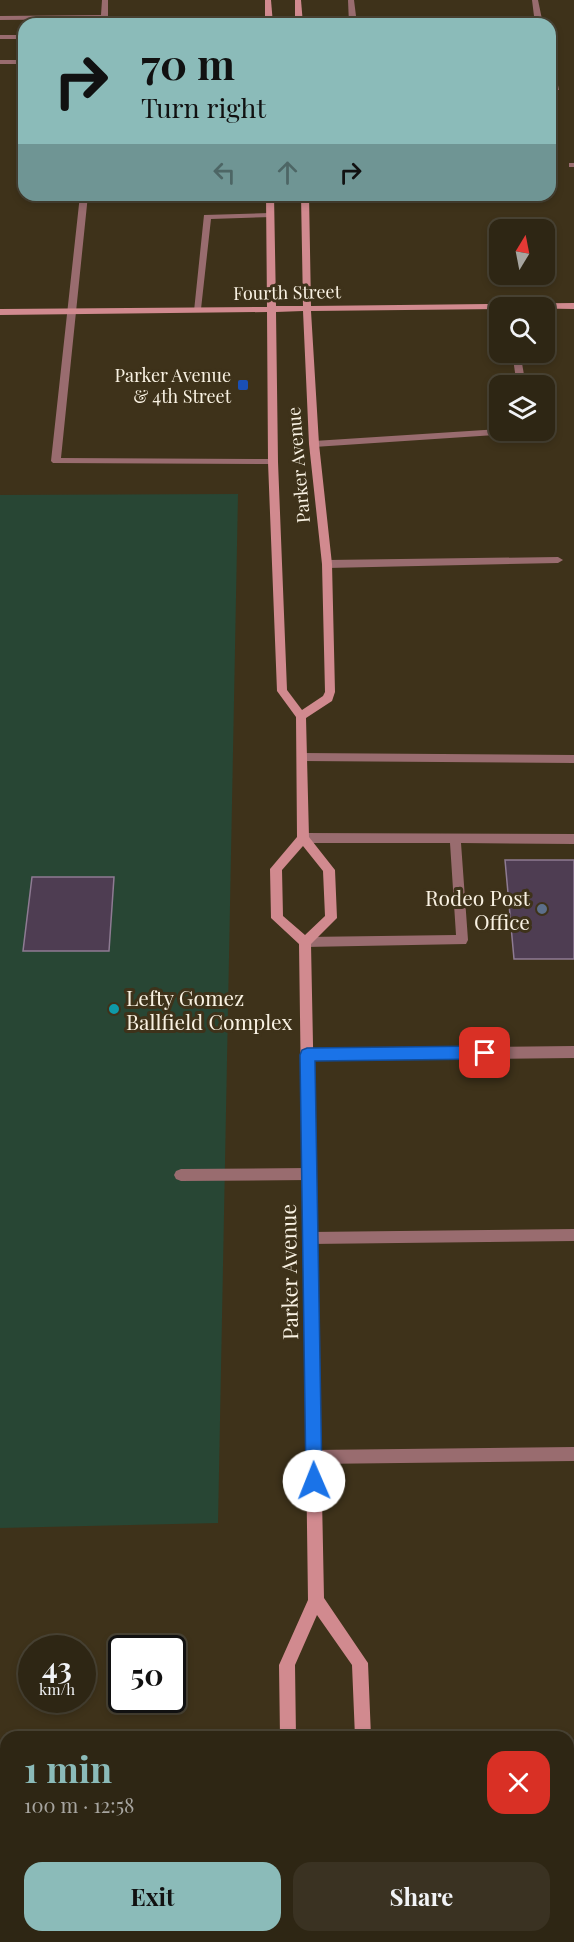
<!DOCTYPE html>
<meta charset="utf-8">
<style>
body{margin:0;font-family:"Playfair Display",serif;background:#3a3222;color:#f1f3f6;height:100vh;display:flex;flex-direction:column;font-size:22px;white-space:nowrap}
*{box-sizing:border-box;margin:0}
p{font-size:20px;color:#a7a5a0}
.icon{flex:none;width:33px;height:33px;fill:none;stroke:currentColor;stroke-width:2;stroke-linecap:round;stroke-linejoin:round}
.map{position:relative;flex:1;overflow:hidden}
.panel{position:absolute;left:0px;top:1731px;width:574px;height:212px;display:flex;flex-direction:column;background:#2e2614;border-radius:18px 18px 0 0;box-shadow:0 3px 9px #0003,0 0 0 2px #494334}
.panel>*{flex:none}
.banner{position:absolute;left:18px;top:18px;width:538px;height:183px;border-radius:18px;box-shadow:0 3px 9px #0003,0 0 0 2px #494334;background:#8bbbb9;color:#111;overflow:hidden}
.needle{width:39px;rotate:10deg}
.fabs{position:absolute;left:489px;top:219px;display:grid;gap:12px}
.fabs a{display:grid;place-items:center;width:66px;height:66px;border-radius:12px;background:#2e2614;box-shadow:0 3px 9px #0003,0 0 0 2px #494334;font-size:30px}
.speed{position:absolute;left:18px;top:1635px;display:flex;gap:12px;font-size:30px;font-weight:700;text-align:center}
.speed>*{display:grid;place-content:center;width:78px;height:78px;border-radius:50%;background:#2e2614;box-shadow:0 3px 9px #0003,0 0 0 2px #494334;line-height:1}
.speed small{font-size:15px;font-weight:400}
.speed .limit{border:3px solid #111;border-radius:9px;background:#fff;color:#111}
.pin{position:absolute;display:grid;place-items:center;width:51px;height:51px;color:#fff;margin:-26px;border-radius:12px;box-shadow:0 3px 9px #0006}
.me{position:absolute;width:66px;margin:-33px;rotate:359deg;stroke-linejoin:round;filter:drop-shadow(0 0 4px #0008)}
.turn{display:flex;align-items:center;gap:21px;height:126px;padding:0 24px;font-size:27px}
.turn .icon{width:78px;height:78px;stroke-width:2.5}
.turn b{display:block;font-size:42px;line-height:51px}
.lanes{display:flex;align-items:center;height:57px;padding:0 24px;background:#0003;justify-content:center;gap:30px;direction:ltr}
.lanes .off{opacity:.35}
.round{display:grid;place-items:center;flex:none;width:63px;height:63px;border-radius:18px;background:#3a3222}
.head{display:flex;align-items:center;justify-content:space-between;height:102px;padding:0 24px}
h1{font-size:36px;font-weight:700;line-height:45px;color:#8bbbb9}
.cta{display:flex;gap:12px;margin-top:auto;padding:12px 24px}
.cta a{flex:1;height:69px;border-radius:18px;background:#8bbbb9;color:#111;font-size:24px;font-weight:700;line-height:69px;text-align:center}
.cta a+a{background:#3a3222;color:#f1f3f6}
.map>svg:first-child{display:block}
</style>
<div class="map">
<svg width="574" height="1942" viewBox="0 0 574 1942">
<rect width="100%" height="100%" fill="#3e321a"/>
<path fill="#284634" d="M238 494 218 1523 0 1528V495Z"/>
<g fill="#4e3d52" stroke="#8e7b93" stroke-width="1.5">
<path d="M505 860H574V959H514Z"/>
<path d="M32 877H114L109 951H23Z"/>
</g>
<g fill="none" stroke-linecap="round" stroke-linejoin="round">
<g fill="#996c6f" fill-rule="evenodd">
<path d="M102 0H108V17L104 19 0 20V16L101 15Z"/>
<path d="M348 0H354L357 24H349Z"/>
<path d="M532 0H538L543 24H535Z"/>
<rect x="0" y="35" width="24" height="4"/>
<rect x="0" y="60" width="24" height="4"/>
<path d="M550 65 554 67 559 90H550Z"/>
<rect x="569" y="163" width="5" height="4"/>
<path d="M80 195H88L61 458 273 459 278 462 276 464 53 463 51 461Z"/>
<path d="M270 213H273V217L211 219 201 309 194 311 204 215Z"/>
<path d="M512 352H520L526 386H517Z"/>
<path d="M500 429V430H530L526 433 314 447 309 444 314 441Z"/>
<path d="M558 557 563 560 558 563 327 568 322 564 327 560Z"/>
<path d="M302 753 574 755V763L302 761 297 757Z"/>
<path d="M303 833 574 834V844L461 843 468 940 466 944 305 947 301 946 299 942 301 938 305 937 456 935 450 843H303L297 838Z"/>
<path d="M574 1046V1058L307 1061 303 1059 301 1055 303 1051 307 1049Z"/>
<path d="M309 1168 314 1170 316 1174 314 1178 309 1180 181 1181 176 1179 174 1175 176 1171 181 1169Z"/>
<path d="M574 1229V1241L310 1244 305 1243 303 1238 305 1233 310 1232Z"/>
<path d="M574 1447V1461L314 1464 309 1462 307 1457 309 1452 314 1450Z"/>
<path d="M574 1762V1778L568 1779V1763Z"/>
</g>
<g fill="#d18a8f" fill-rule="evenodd">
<path d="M265 0H271L273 24H265Z"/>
<path d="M295 0H301L303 24H295Z"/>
<path d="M266 195H274L276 306H303L301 195H309L311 306 574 303V309L500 308V309L311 311 319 444 332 564 335 692 332 701 306 718 309 837 335 870 337 918 311 944 324 1598 368 1663 371 1737H355L352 1665 317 1615 295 1665 296 1737H280L279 1665 308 1600 299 944 271 918 270 869 297 837 296 717 277 691 268 462 267 312 0 315V309L267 307ZM303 311 309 444 322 564 325 692 323 696 302 710 287 690 278 462 276 312ZM303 846 323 871 325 916 305 935 283 916 282 870Z"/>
<path d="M281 1936H297L298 1942H280Z"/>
<path d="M363 1936H379L380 1942H362Z"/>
</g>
</g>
<path fill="#1a73e8" stroke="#114b97" stroke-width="1.5" d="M485 1046 490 1048 492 1053 490 1057 485 1059 315 1061 322 1481 320 1487 314 1490 308 1487 306 1481 300 1055 302 1050 307 1048Z"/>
<rect fill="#1a4fb4" stroke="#3e321a" stroke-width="2" x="237" y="379" width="12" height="12" rx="3"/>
<circle fill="#5c6f8a" stroke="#3e321a" stroke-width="2" cx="542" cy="909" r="6"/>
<circle fill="#0f9aa8" stroke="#3e321a" stroke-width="2" cx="114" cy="1009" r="6"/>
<g text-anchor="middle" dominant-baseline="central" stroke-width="6" stroke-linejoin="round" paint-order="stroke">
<g font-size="18" fill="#f9f2e3" stroke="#3e321a">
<text transform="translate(287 292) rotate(-1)">Fourth Street</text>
<text transform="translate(298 465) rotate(-95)">Parker Avenue</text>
</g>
<g font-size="18" fill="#f9f2e3" stroke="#3e321a" text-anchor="end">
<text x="231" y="375">Parker Avenue<tspan x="231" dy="21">&amp; 4th Street</tspan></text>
</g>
<g font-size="21" fill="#f9f2e3" stroke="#3e321a" text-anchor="end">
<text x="530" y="897">Rodeo Post<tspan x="530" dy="24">Office</tspan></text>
<text x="126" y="997" text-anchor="start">Lefty Gomez<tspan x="126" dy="24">Ballfield Complex</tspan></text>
</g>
<g font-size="21" fill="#f9f2e3" stroke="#3e321a">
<text transform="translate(288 1272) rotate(-91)">Parker Avenue</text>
</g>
</g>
</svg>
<div class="fabs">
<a><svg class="needle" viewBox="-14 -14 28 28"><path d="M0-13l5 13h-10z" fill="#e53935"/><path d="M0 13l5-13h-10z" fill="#a7a5a0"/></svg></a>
<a><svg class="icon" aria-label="search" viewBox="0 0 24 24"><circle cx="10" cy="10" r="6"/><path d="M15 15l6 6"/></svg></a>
<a><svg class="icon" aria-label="layers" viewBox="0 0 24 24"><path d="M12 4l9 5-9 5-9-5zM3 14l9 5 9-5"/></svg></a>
</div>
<div class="speed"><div>43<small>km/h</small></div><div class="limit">50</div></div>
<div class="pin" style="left:485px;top:1053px;background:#d93025"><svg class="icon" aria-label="arrive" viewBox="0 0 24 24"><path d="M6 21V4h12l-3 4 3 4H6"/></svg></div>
<svg class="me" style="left:314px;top:1481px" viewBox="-20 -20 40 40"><circle r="19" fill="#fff"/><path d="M0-13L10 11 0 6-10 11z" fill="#1a73e8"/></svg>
<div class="banner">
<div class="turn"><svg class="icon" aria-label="right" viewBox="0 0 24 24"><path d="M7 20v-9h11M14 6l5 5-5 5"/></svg><div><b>70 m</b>Turn right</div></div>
<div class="lanes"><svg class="icon off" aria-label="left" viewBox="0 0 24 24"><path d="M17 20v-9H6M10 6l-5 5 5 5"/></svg><svg class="icon off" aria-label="ahead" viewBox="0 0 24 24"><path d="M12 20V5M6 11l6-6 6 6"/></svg><svg class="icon" aria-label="right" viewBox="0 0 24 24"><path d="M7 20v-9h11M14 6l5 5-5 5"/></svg></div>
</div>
<section class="panel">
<div class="head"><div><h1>1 min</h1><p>100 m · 12:58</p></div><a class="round" style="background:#d93025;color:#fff"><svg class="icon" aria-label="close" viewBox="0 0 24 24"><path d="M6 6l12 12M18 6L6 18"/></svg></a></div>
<div class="cta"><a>Exit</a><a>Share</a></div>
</section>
</div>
